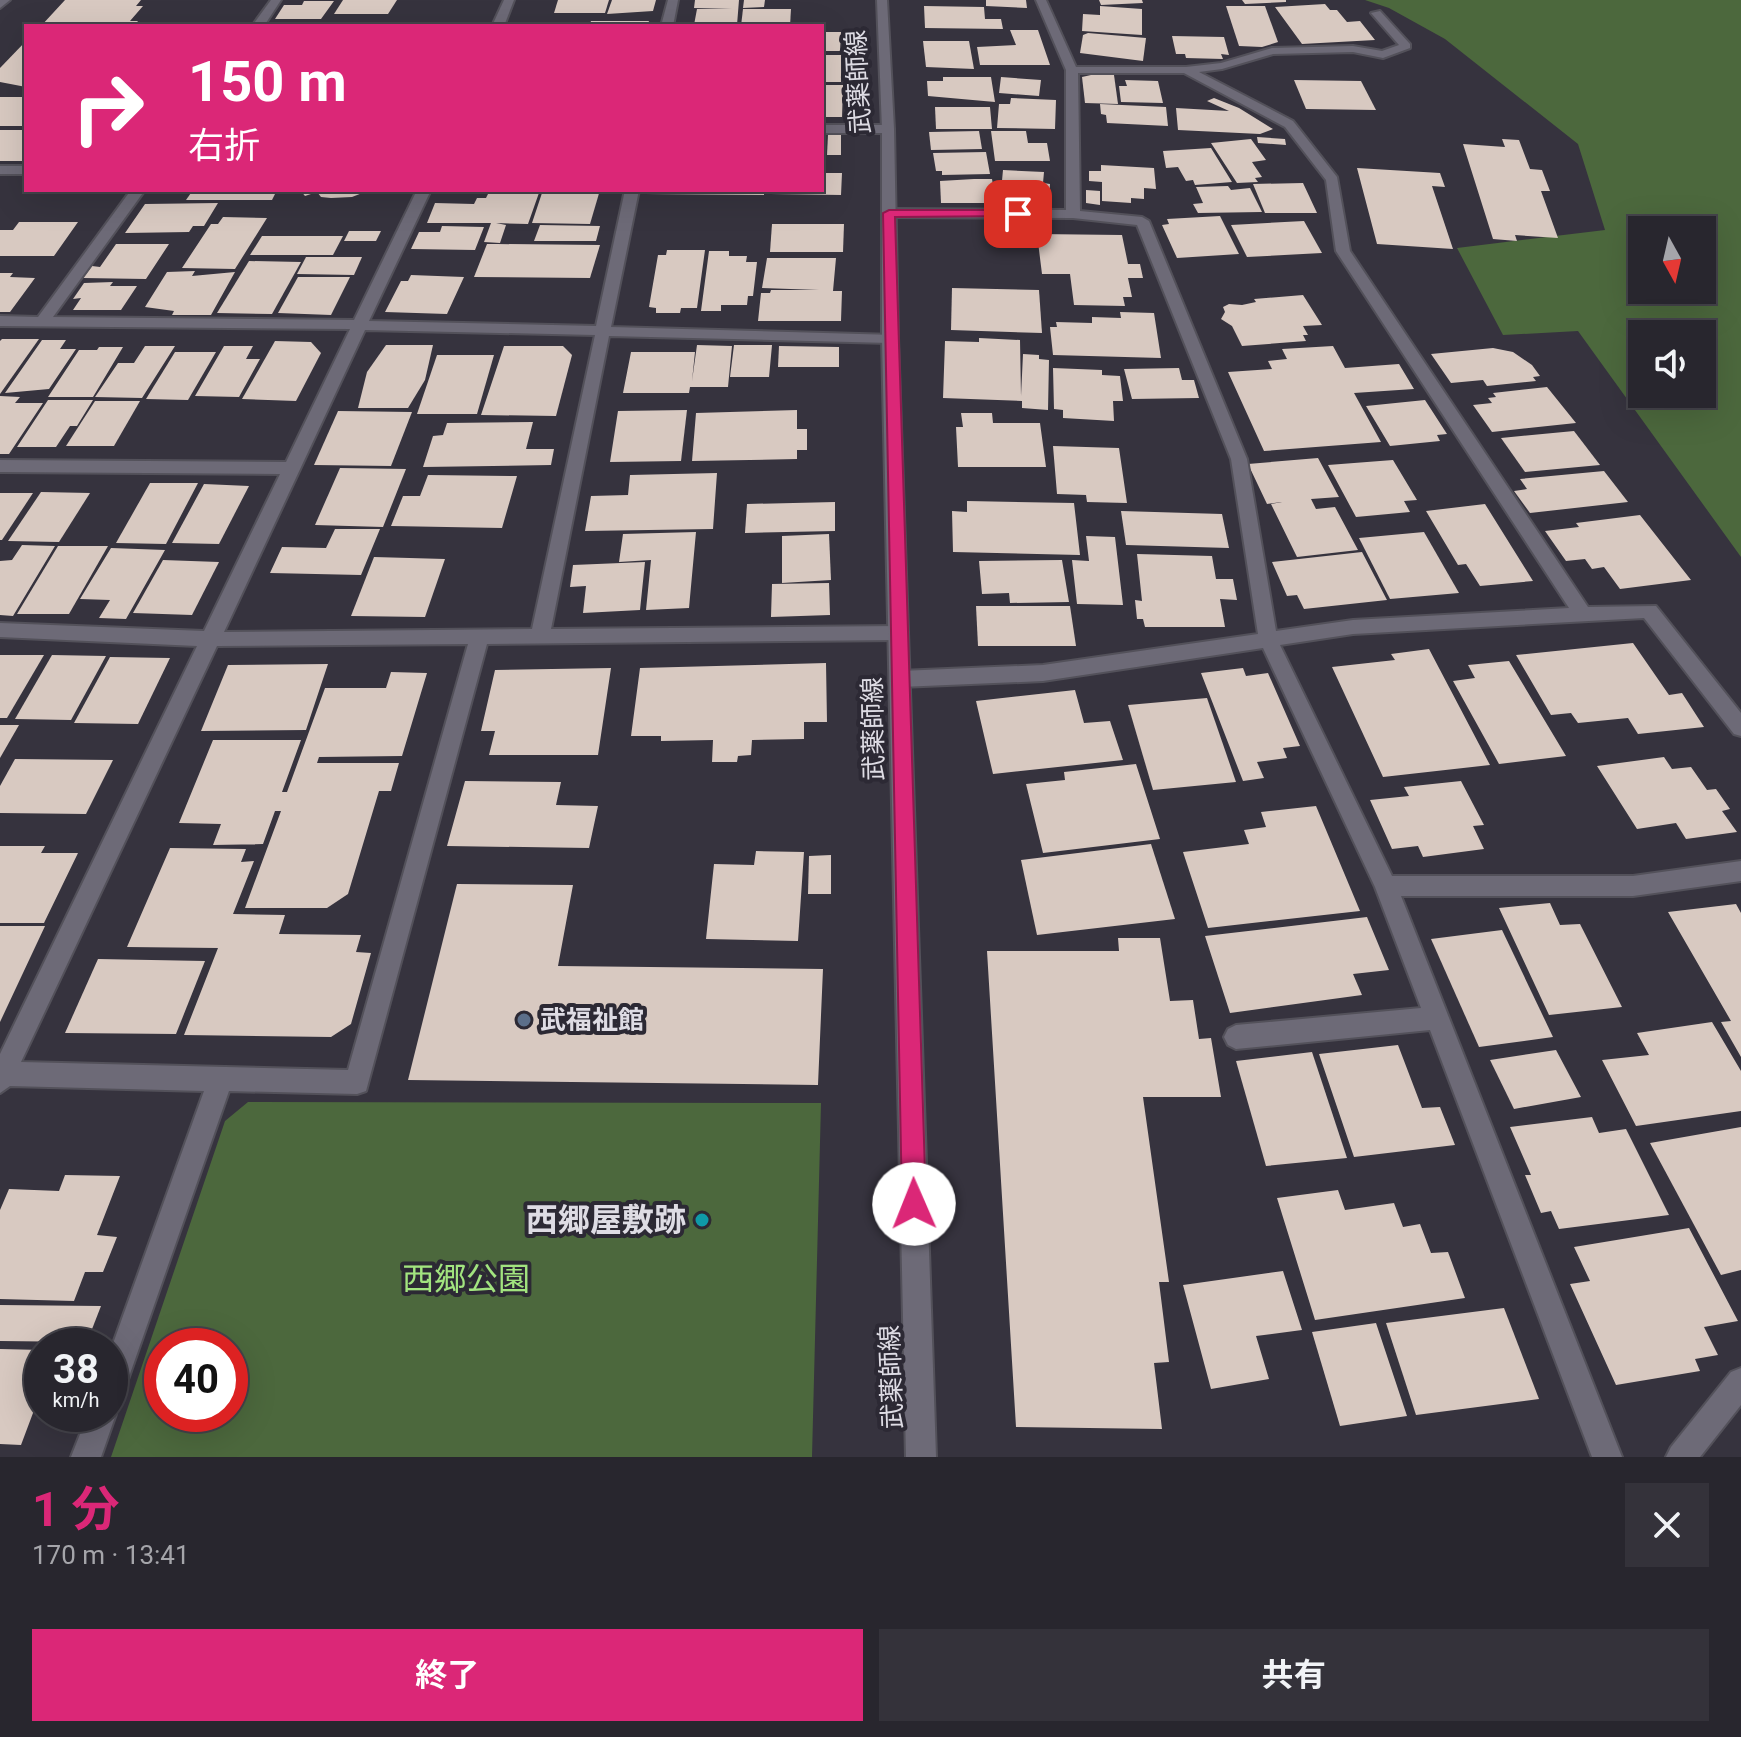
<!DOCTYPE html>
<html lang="ja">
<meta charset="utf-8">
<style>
body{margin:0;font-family:Roboto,"Noto Sans JP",sans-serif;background:#34323a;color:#f1f3f6;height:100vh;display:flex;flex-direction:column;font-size:30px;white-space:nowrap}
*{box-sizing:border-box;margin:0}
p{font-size:26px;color:#a5a5aa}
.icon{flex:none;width:44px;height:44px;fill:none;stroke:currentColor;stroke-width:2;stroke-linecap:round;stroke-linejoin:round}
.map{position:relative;height:1457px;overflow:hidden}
.panel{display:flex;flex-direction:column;background:#28262e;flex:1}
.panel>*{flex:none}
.top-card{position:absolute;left:24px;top:24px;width:800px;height:168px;border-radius:0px;box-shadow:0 8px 32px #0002,0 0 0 2px #44434a;background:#db2777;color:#fff;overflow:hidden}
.needle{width:52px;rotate:172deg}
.fabs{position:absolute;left:1628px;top:216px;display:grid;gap:16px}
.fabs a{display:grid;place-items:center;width:88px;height:88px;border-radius:0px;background:#28262e;box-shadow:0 8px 32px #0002,0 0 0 2px #44434a;font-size:40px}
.speed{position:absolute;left:24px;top:1328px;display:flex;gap:16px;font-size:40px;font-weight:700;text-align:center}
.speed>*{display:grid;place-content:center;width:104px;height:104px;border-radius:50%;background:#28262e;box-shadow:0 8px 32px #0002,0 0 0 2px #44434a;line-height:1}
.speed small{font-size:20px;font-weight:400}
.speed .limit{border:12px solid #d22;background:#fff;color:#111}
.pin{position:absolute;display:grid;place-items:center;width:68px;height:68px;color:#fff;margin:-34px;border-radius:16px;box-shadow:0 4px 12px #0006}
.me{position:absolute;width:88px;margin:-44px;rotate:359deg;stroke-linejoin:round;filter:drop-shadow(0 0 6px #0008)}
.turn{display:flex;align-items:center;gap:28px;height:168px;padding:0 32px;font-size:36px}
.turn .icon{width:104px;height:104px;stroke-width:2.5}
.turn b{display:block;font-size:56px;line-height:68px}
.round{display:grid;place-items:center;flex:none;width:84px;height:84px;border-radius:0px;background:#34323a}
.headline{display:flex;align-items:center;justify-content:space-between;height:136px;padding:0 32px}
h1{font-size:48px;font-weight:700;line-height:60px;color:#db2777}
.primary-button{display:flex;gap:16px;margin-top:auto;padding:16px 32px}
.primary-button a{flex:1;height:92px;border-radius:0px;background:#db2777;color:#fff;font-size:32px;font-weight:700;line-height:92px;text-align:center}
.primary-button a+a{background:#34323a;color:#f1f3f6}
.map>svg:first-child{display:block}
</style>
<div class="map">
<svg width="1741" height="1457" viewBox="0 0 1741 1457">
<rect width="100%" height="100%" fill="#36333e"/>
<g fill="#4c683d" fill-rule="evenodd">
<path d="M1365 0H1741V557L1578 331 1503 335 1457 248 1605 230 1578 144 1445 39 1389 8ZM1642 230H1702V290H1642ZM1642 334H1702V394H1642Z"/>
<path d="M248 1102 821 1103 812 1457H111L225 1121ZM162 1346H230V1414H162Z"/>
</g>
<g fill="#d8c9c1">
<path d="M65 0H141L136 6H143L130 21H138L134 26H41Z"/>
<path d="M343 0H397L388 14H334Z"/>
<path d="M558 0H609L605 13H554Z"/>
<path d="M612 0H656L653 11 607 14Z"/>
<path d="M695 0H739L737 25H694L697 9H732L694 8Z"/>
<path d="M744 0H765L764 7 743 8Z"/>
<path d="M986 0H1026L1027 8 986 6Z"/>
<path d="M1099 0H1142L1143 3 1101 5Z"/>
<path d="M1242 0H1286V2L1245 4Z"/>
<path d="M304 1H334L321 19H275L284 5H302Z"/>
<path d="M1325 4 1330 10H1337L1347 22 1360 21 1375 40 1302 44 1275 7Z"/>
<path d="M924 6 984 7 985 19H1001L1003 29 925 28Z"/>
<path d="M1100 6 1142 9V35L1082 31 1083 14 1100 15Z"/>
<path d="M1226 6H1265L1278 42 1262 47 1239 46Z"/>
<path d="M743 9H791L790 26H741Z"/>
<path d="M591 21H649L647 26H589Z"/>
<path d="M1010 30H1038L1050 65H980L977 47 1016 45Z"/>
<path d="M822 32H841L840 51H822Z"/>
<path d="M1088 33 1146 38 1143 61 1080 53 1083 35Z"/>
<path d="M1172 36 1224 37 1229 55 1221 54 1223 59 1186 58 1185 54H1176Z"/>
<path d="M26 41V87L0 82V68Z"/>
<path d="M923 41H969L974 69 926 67Z"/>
<rect x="822" y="55" width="19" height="27"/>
<path d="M1091 75H1114L1118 104 1085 103 1082 77Z"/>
<path d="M943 77H991L995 102 928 96 927 81H943Z"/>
<path d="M1001 77 1041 80 1039 96 999 93Z"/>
<path d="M1125 80 1158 81 1163 103 1121 102 1119 86H1127Z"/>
<path d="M1294 80 1361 81 1376 110 1306 109Z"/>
<path d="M822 85H843L842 117H822Z"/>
<rect x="0" y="97" width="26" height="29"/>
<path d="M1011 98 1056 100 1055 129 997 128 999 104H1010Z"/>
<path d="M1214 98 1239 108 1273 129 1260 134 1178 130 1176 108 1229 111 1207 101Z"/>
<path d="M1100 104 1166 107 1168 126 1107 123 1106 115 1101 114Z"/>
<path d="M935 107H990L992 129H936Z"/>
<path d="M0 130H26V157L22 161H0Z"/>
<path d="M979 131 982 149 931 150 929 132Z"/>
<path d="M991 131H1026L1028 143H1047L1050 161H995Z"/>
<path d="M828 135H841V155H827Z"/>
<path d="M1257 137 1285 139 1286 145 1258 143Z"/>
<path d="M1251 139 1266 160 1252 162 1262 177 1255 178 1258 182 1237 183 1211 143Z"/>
<path d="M1502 139 1519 140 1530 169 1542 170 1550 191H1541L1558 238 1515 235 1517 241 1493 239 1463 144 1505 147Z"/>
<path d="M1211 148 1232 182 1195 185 1193 180 1186 181 1178 167 1166 168 1163 151Z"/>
<path d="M986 152 990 174 942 175V171H936L933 153Z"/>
<path d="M1101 165 1154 168 1156 189 1144 188V199L1131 198V203L1102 201V182L1089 181V171H1101Z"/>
<path d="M1357 168 1440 173 1445 187 1432 186 1453 249 1377 244Z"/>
<path d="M1003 170 1044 172 1043 183 1050 184 1049 204 1000 202Z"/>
<path d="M822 173H842L841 195 771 194 772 190H822Z"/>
<path d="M974 179H992L996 203H941L940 181Z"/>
<path d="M1303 183 1317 213H1265L1253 184Z"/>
<path d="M1228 186 1231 190 1250 188 1262 212 1198 213 1193 204 1203 203 1196 187Z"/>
<path d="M193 190H277L272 200H186Z"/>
<path d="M300 190H370L352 197 331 198 321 197 317 192 305 196Z"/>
<path d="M490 190H540L528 224 496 223 506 225 500 243 484 242 491 223H427L435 203 474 204 477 198H486Z"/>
<path d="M543 190H600L590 224 532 223Z"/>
<path d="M647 190H764V195L646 194Z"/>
<path d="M1086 190 1100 191V205L1086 203Z"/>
<path d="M218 203 204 226H193L189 232 125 233 145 204Z"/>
<path d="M1220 216 1239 254 1177 258 1162 225 1169 224 1167 219Z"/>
<path d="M223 217 267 218 235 269 182 268 211 224H218Z"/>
<path d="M1304 221 1322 253 1247 257 1231 225Z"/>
<path d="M19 222H78L54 256H0V230H13Z"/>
<path d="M772 224H844L843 252H770Z"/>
<path d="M540 225 600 226 596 241H534Z"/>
<path d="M442 226 484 227 475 250 411 249 419 232H440Z"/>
<path d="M349 231H381L376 241H344Z"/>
<path d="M1037 234 1122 235 1128 264H1140L1143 278H1128L1132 297H1123L1125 306 1074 305 1070 274H1042Z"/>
<path d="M262 236H343L333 255H250Z"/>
<path d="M116 244H169L146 279 83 278 92 266 100 267Z"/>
<path d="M487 244H497L600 245 590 278 474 277Z"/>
<path d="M667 250H705L697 308H681L680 313H656V308L649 307 658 255H666Z"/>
<path d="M709 251H729V256H747L746 262H757L753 296H748L747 305H721V311H701Z"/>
<path d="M306 257H362L354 275 297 274Z"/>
<path d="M767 258H836L833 291H842L841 321H758L761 293H770L771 290H819L762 288Z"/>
<path d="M249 261 301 262 272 314 217 313Z"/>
<path d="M195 271 192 276 235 272 211 315H172L174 311 145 307 167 272Z"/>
<path d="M0 273H13L10 277 35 278 10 312H0Z"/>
<path d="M411 275 464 277 447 314 385 312 401 281H408Z"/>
<path d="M298 277H350L331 315 278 313Z"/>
<path d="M113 282 110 286H137L121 310H73L81 298 73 299 84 283Z"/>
<path d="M952 288 1039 290 1042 333 951 330Z"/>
<path d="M1303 295 1322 325 1303 326 1308 335H1303L1306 341 1242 346 1232 326 1221 319 1225 312 1223 307 1229 304 1242 305 1256 302 1254 299Z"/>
<path d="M1120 312 1154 313 1161 358 1053 355 1050 327H1057L1056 322 1092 323V317L1121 318Z"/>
<path d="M979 338 1020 340 1021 396 1023 354 1039 355V359L1049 360 1048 410 1022 408V401L943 398 945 341 979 342Z"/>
<path d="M2 339H39L0 394V341Z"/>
<path d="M42 340H66L60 349H76L49 389 5 393Z"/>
<path d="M275 341 311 342 321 353 296 401 242 399Z"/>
<path d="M386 345H433L425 380 408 408H358L367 372Z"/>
<path d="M697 345 732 346 728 387H690L689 393H623L631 352H695L692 381Z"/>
<path d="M734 345H772L769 377H730Z"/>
<path d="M145 346H175L142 398 95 397 118 363H134Z"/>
<path d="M224 346H253L246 359H260L239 397 195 396Z"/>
<path d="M504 346H563L572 355 556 416 481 415Z"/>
<path d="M779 346 839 347V367H778Z"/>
<path d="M1333 346 1345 368 1399 364 1414 389 1354 393 1381 442 1264 451 1228 372 1272 369 1268 361 1287 359 1282 349Z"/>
<path d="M99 347H123L93 397H48L79 350H97Z"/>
<path d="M1493 348 1513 352 1532 365 1540 376 1533 377 1536 381 1487 386 1483 380 1451 383 1431 354Z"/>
<path d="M175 352H216L188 400 146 399Z"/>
<path d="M437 355H494L477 414H417Z"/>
<path d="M1053 368 1102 370V375L1120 376 1123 401H1113L1114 421 1063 418V410L1054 409Z"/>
<path d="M1179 368 1182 380H1194L1199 398 1132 399 1124 369Z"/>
<path d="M1547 387 1576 423 1492 432 1473 405 1492 403 1488 398 1496 397 1493 393Z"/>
<path d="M0 396 20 397 15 403H43L9 454H0Z"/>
<path d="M48 400H93L77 426H70L56 447H17Z"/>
<path d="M1425 400 1447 434 1437 435 1440 441 1390 446 1366 406Z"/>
<path d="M95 401H140L114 446H66Z"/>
<path d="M687 410 681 461 610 462 618 411Z"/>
<path d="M797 410V429H807V450H797V459L692 461 696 413Z"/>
<path d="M338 411 412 412 391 466 314 465Z"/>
<path d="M961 413H992L993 423H1040L1046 467H958L956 427H963Z"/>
<path d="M533 422 526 449H554L551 465 423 467 433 436 443 435 447 423Z"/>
<path d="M1574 431 1600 465 1525 472 1501 438Z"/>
<path d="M1053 446 1119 448 1127 503 1087 502 1086 495 1057 494Z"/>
<path d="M1318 458 1339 497 1311 499 1316 509 1335 507 1358 550 1297 557 1271 504 1282 502 1267 504 1248 464Z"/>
<path d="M1393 460 1417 500 1404 501 1410 512 1356 517 1328 465Z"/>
<path d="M340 468 406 469 383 527 315 525Z"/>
<path d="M1604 471 1628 502 1530 513 1514 491 1527 489 1520 479Z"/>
<path d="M717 473 713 529 585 531 591 496 628 495 630 475Z"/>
<path d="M428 475 517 476 502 528 391 526 403 496H420Z"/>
<path d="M150 483H198L166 544 116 543Z"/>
<path d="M204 484 249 486 219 544 172 543Z"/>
<path d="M41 492 90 493 59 542 8 541Z"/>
<path d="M0 493H33L2 540H0Z"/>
<path d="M967 501 1074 503 1080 555 953 552 952 511 967 512Z"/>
<path d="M835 502V531L745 533 747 504Z"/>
<path d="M1485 504 1533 581 1480 586 1466 564 1458 565 1426 511Z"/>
<path d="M1121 511 1222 514 1229 548 1126 545Z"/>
<path d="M1640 515 1691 580 1620 589 1604 567 1592 569 1585 559 1566 561 1545 531 1579 527 1576 523Z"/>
<path d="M335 529H380L361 575 270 573 282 547 326 548Z"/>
<path d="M696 532 689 608 646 610 651 560 619 562 623 534Z"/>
<path d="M1424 532 1459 593 1390 599 1359 538Z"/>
<path d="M829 534 831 580 782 583V536Z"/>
<path d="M1086 536 1115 537 1123 605 1077 604 1072 560 1089 561Z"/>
<path d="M22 545 55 546 13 616 0 615V561L12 560Z"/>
<path d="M58 546H108L69 614H17Z"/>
<path d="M111 548 165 550 126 619 99 618 110 600 80 599Z"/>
<path d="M1362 552 1387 600 1304 609 1297 595 1287 596 1272 562Z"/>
<path d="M1137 554 1212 556 1216 579H1233L1237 600 1220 599 1225 627H1145L1143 619H1137L1135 600 1142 601Z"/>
<path d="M374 557 445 559 425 617 351 616Z"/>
<path d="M163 560 219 562 192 615 133 613Z"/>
<path d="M1062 560 1069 602 1010 603 1009 593 982 594 979 561Z"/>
<path d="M645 562 640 610 583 613 586 586 570 587 573 565Z"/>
<path d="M829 583 830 615 771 617 772 584Z"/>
<path d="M976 606H1070L1076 646H978Z"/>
<path d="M1633 643 1669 695 1682 693 1704 727 1638 734 1628 718 1578 723 1571 713 1551 715 1516 655Z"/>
<path d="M1429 649 1490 765 1383 777 1332 667 1395 660 1391 654Z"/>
<path d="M0 655H44L7 718H0Z"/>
<path d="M52 655 106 656 71 720 15 719Z"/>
<path d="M110 657 170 658 138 724 74 723Z"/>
<path d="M1509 661 1566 756 1499 764 1453 681 1475 678 1468 665Z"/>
<path d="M826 663 827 722H804V739L752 740 751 755 738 756 737 762H712L713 740 661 741V736H631L640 668Z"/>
<path d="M328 664 306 730 201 731 228 665Z"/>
<path d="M611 668 598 755H489L495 731H481L495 670Z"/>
<path d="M1243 668 1246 676 1268 673 1300 746 1283 748 1287 758 1257 762 1264 778 1243 781 1201 673Z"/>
<path d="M391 672 427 673 402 756 319 757 317 763H399L391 791H379L348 894 327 908H245L281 811H275L263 844 213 845 221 824 179 823 213 740H301L282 792H287L325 688H386Z"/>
<path d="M1075 690 1084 723 1110 721 1123 760 993 774 976 701Z"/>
<path d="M1207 698 1236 782 1153 790 1128 705Z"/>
<path d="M0 725H19L0 758Z"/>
<path d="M1664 757 1672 769 1691 767 1707 790 1716 789 1730 809 1722 811 1737 832 1686 839 1676 823 1637 829 1597 766Z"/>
<path d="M15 759 113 760 86 814 0 813V786Z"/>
<path d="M1136 764 1160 839 1043 853 1026 784 1065 780 1064 772Z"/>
<path d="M465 781 561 782 556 805 598 806 589 848 447 846Z"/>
<path d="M1461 781 1484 825 1473 826 1484 849 1423 857 1418 846 1392 849 1370 800 1409 796 1404 787Z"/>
<path d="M1316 806 1360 911 1208 928 1183 852 1249 844 1244 830 1266 827 1261 812Z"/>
<path d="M1151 844 1175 919 1037 935 1021 860Z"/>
<path d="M0 846H45L41 853H78L44 923H0Z"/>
<path d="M170 848 246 849 241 862 254 861 233 914 285 915 279 934 361 935 356 952 371 953 351 1024 331 1037 184 1035 218 948 127 947Z"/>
<path d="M756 851 804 852 798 941 706 939 714 864 754 865Z"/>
<path d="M831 855V894H808L809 856Z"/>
<path d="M457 884 573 885 558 966 823 969 818 1085 408 1080Z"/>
<path d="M1550 903 1560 925 1580 924 1622 1007 1549 1015 1499 908Z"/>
<path d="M1736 904 1741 913V1057L1721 1022 1731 1021 1668 912Z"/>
<path d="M1367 917 1389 970 1353 974 1362 995 1230 1013 1205 936Z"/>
<path d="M0 926H45L0 1022Z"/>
<path d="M1502 930 1553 1037 1479 1047 1431 939Z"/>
<path d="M1118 938H1160L1170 1001 1193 1000 1199 1039 1211 1038 1221 1097H1143L1169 1282H1159L1169 1362 1154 1363 1162 1429 1016 1427 987 951H1119Z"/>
<path d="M98 959 205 961 176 1034 65 1033Z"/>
<path d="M1712 1022 1741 1071V1111L1636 1126 1602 1060 1649 1055 1637 1033Z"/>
<path d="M1398 1045 1422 1108 1440 1107 1455 1145 1354 1157 1319 1054Z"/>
<path d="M1556 1050 1581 1097 1514 1109 1490 1060Z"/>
<path d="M1312 1052 1347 1158 1266 1166 1236 1061Z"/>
<path d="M1592 1117 1599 1133 1626 1129 1669 1215 1559 1229 1551 1211 1541 1213 1525 1175H1531L1510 1127Z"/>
<path d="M1741 1127V1270L1721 1275 1650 1143Z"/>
<path d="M65 1175 120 1176 97 1235 117 1237 103 1272H85L74 1301 0 1299V1210L9 1189 59 1191Z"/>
<path d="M1338 1190 1345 1210 1394 1203 1403 1227 1420 1224 1431 1253 1448 1252 1465 1298 1315 1320 1277 1198Z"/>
<path d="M1689 1228 1738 1321 1704 1327 1718 1355 1695 1359 1700 1371 1616 1385 1570 1284 1590 1281 1574 1247Z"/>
<path d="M1283 1271 1302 1330 1256 1336 1269 1379 1211 1389 1183 1285Z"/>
<path d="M0 1305 101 1306 87 1342 0 1341Z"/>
<path d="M1504 1308 1539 1399 1416 1415 1386 1323Z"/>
<path d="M1376 1323 1407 1416 1340 1426 1312 1332Z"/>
<path d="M0 1349 42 1350V1389L21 1445 0 1444Z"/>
</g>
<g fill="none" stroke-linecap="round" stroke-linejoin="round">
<g stroke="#53515a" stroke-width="4">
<g id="street">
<path d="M271 0H281L264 26H252Z"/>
<path d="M504 0H514L504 26H492Z"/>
<path d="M668 0H678L673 26H661Z"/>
<path d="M1036 0H1046L1076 67H1186L1221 63 1272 48 1353 46 1382 51 1399 45 1371 13 1380 11 1410 44V48L1383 58 1353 52 1273 54 1222 69 1199 72 1293 121 1337 177 1350 251 1588 607 1656 606 1741 713V736L1734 734 1644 618 1353 634 1280 645 1392 876H1633L1741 861V881L1633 896H1401L1622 1457H1592L1430 1030 1236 1049 1228 1045 1224 1037 1228 1029 1236 1025 1421 1008 1375 887 1263 648 1043 681 900 687 893 684 890 679 893 674 900 671 1043 665 1258 634 1231 459 1137 225 1073 218 889 217 882 213 889 209 1066 210V70ZM1078 73H1184L1285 127 1326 180 1336 251 1569 608 1353 620 1276 631 1247 459 1149 221 1142 217 1080 211Z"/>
<path d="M822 125H888L894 129 888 133H822Z"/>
<rect x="0" y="166" width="26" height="8"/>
<path d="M131 190H145L53 317 354 320 417 190H431L369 321 596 326 625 190H639L611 327 895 335V341L890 343 609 336 551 629 899 626 908 633 899 640 487 644 366 1091 357 1094 229 1091 124 1391 120 1401 112 1404 116 1414 101 1457H71L88 1414H110V1352L204 1091 10 1086 0 1093V1054L197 646 0 637V623L204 631 280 474 0 472V460L286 462 350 329 0 326V316L38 317ZM365 330 595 335 532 629 224 632ZM468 644 348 1070 21 1062 217 646Z"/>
<path d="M1741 1368V1405L1700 1457H1666L1671 1447 1731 1372Z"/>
</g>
</g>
<g stroke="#53515a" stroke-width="4">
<g id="secondary">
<path d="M0 0H10L0 8Z"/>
<path d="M877 0H887L894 129 898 338 936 1457H906L882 338V129Z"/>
</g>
</g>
<use href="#street" fill="#6d6a77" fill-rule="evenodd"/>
<use href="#secondary" fill="#6d6a77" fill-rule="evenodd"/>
</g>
<path fill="#db2777" stroke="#8e194d" stroke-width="2" d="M1018 210 1023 211V216L895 217 926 1204 923 1212 914 1215 906 1212 902 1204 883 213 889 210Z"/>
<circle fill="#5c6f8a" stroke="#2c2934" stroke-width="3" cx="524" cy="1020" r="8"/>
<circle fill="#0f9aa8" stroke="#2c2934" stroke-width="3" cx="702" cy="1220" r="8"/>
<g text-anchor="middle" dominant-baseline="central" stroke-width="8" stroke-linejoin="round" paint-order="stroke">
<g font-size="26" fill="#dedce4" stroke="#2c2934">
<text transform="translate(858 82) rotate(-93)">武薬師線</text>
<text transform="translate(873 729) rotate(-91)">武薬師線</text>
<text transform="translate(891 1377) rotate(-92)">武薬師線</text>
</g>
<g font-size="26" font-weight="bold" fill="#dedce4" stroke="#2c2934" text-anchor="start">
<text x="540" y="1020">武福祉館</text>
</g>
<g font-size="32" font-weight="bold" fill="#dedce4" stroke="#2c2934" text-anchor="end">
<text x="686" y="1220">西郷屋敷跡</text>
</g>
<g font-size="32" fill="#a2e47f" stroke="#2c2934">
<text x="466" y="1279">西郷公園</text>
</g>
</g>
</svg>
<div class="fabs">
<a><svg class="needle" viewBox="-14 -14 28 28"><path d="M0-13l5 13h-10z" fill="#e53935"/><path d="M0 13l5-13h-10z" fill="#a5a5aa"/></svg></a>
<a><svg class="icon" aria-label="sound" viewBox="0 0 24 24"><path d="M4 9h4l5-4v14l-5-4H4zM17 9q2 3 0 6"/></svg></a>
</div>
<div class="speed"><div>38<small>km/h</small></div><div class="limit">40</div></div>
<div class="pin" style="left:1018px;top:214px;background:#d93025"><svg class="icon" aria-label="arrive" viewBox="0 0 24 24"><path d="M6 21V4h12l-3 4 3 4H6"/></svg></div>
<svg class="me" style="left:914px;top:1204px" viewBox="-20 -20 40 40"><circle r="19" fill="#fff"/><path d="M0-13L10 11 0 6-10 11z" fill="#db2777"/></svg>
<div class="top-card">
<div class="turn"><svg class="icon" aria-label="right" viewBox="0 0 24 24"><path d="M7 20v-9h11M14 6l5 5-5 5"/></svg><div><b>150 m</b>右折</div></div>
</div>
</div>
<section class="panel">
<div class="headline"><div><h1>1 分</h1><p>170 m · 13:41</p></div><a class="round"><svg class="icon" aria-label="close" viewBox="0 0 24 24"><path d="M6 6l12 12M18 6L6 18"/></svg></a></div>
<div class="primary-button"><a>終了</a><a>共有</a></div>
</section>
